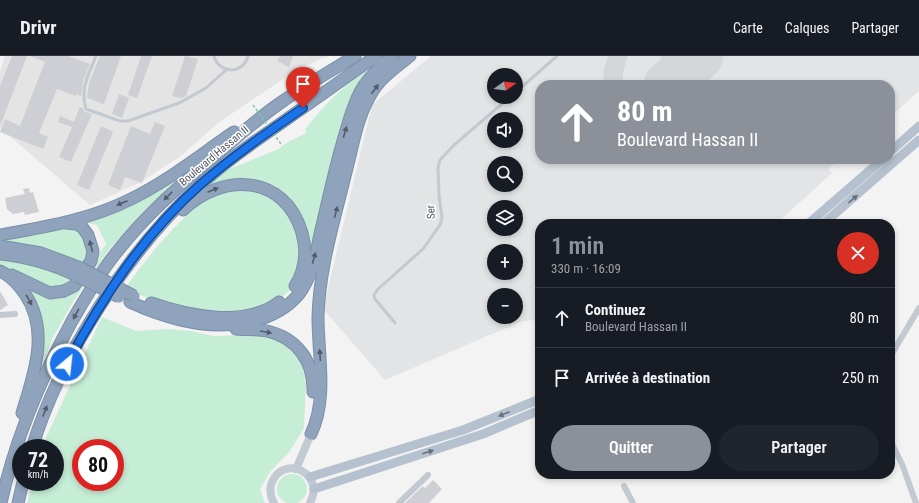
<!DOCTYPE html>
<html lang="fr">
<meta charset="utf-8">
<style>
body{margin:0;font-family:"Roboto Condensed",sans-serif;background:#20242c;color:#f1f3f6;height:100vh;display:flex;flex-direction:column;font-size:15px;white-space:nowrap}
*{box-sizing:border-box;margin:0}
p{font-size:13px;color:#9ea1a6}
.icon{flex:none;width:22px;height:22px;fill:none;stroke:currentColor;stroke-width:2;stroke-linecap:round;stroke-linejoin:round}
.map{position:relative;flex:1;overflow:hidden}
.sheet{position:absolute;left:535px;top:163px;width:360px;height:260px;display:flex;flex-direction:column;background:#171b24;border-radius:16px;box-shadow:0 2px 6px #0003}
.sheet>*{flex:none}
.hud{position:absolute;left:535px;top:24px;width:360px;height:84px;border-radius:16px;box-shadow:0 2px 6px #0003;background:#8c9099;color:#fff;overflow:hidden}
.needle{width:26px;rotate:75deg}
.buttons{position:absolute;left:487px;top:12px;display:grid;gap:8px}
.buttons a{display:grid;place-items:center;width:36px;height:36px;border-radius:50%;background:#171b24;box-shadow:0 2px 6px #0003;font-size:20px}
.speed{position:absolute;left:12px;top:383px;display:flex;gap:8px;font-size:20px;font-weight:700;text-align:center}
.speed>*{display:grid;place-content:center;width:52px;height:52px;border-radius:50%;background:#171b24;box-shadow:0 2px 6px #0003;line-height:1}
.speed small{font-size:10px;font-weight:400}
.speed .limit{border:6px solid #d22;background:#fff;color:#111}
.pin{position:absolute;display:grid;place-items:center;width:34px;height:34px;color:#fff;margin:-41px -17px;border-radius:50% 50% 50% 0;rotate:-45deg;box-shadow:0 0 4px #0007}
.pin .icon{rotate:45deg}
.me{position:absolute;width:44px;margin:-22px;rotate:28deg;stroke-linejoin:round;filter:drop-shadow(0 0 3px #0008)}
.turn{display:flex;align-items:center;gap:14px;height:84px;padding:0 16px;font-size:18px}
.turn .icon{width:52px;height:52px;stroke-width:2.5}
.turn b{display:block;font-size:28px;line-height:34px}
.round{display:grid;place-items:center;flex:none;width:42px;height:42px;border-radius:21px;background:#20242c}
.overview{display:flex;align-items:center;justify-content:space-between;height:68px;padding:0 16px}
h1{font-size:24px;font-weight:600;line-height:30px;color:#8c9099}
.button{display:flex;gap:8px;margin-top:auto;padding:8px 16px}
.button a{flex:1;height:46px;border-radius:24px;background:#8c9099;color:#fff;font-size:16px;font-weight:600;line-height:46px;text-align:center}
.button a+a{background:#20242c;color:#f1f3f6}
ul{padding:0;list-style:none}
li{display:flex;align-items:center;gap:12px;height:60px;padding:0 16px;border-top:1px solid #363941}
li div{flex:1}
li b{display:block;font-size:15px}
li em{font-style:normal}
header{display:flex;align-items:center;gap:24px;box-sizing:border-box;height:56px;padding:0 20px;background:#171b24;border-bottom:1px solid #363941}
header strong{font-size:19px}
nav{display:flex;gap:22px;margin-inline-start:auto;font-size:14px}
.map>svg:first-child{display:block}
</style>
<header>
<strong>Drivr</strong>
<nav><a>Carte</a><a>Calques</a><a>Partager</a></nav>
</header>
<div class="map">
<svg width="919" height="447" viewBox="0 0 919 447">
<rect width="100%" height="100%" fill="#f4f3f3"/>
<path fill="#e5e4e4" d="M5 0H328L298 13 218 67 182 99 141 126 90 149 0 72V15Z"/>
<path fill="#e2e4e6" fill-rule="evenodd" d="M431 0H919V35L890 61V29H540V103H841L828 113 832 117 776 168H540V263L520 266 385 324 323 253 372 49ZM494 19H516V41H494ZM494 63H516V85H494ZM494 107H516V129H494ZM494 151H516V173H494ZM494 195H516V217H494ZM494 239H516V261H494Z"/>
<g fill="#c6edd6" fill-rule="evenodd">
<path d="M370 13 350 45 346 54 310 204C308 191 308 176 303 165 291 138 264 121 234 124 224 125 214 129 205 132L229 113 279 93 283 89 306 77 305 74C308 68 312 65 316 60 332 41 349 26 370 13Z"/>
<path d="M195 109 144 154 107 196 73 246 52 283 39 317 41 302 24 228 44 238 78 229 106 188 97 169 83 166 124 153 152 138Z"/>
<path d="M238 133 262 136 287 154 303 188 293 231 284 240 274 247 251 255 216 258 156 246 140 239 126 231C145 204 183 156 212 141 220 137 229 135 238 133Z"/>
<path d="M77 170 89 192 86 210 0 186V183L46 174Z"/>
<path d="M0 203C27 207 50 214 76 224L54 234 32 226 0 210Z"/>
<path d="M102 261 136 275 168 273 191 275 213 280 252 279 270 281 277 283 289 291 296 298 302 309 306 328 304 372 290 395 270 416 260 433 265 447H27L32 426H55V392H41ZM81 392H115V426H81Z"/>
<circle cx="292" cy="433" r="15"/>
</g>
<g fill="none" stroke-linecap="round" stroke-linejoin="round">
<g stroke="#d4d6d8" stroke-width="19">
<path d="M670 0H683"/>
<path d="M614 29 613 16 618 0"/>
<path d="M678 29 680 17"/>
</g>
<path stroke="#d4d6d8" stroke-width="47" d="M667 29 700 0"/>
</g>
<g fill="#cdcfd4">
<path d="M12 0H27L0 70V30Z"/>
<path d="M30 0H68L90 8 83 25 81 40 76 38 75 40 57 33 39 77 48 81 43 93 0 76 5 63 20 70 45 6Z"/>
<path d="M100 0H121L104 48 87 42 89 27Z"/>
<path d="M141 0H152L137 42 128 39Z"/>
<path d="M185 0 198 3 186 40 181 42 172 40Z"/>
<path d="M280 0H293L289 11 277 5Z"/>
<path d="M119 38 129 42 122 62 112 58Z"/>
<path d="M80 51 83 52 85 56 92 58 71 106 59 101 72 71 58 66 60 60 74 66Z"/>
<path d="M155 66 165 70 142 127 125 121 120 134 108 129 131 70 150 78Z"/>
<path d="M101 70 113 76 89 134 77 129Z"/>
<path d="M29 132 30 137 33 136 39 156 25 159 24 156 13 158 7 153 5 142 25 138 23 133Z"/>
<path d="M0 235 8 249 0 254Z"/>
<path d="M433 424 442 433 429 447H405L423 430 425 432Z"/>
</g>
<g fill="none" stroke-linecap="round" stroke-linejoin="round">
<g stroke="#7a8fa8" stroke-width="13">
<g id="highway">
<path d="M183 154C222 116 285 118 302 177 307 195 305 214 295 230"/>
<path d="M0 179C44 171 89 164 129 144 167 126 200 99 234 76"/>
<path d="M0 190 41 197 81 212"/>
<path d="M0 198C27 201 53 208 77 220"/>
<path d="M0 215C11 220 18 228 25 238 50 275 34 318 22 357"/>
<path d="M12 219 50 237 64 235 74 230 91 205 93 195 88 179 82 171 76 168 66 167"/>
<path d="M130 246C165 262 206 274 244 267 266 263 285 255 299 238 312 221 316 198 320 178 328 145 335 111 345 78 349 64 353 49 360 36 368 22 380 10 392 0"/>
<path d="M151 247C188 260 246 272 279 246"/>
<path d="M236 273C246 274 257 273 267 275 297 282 314 305 313 336"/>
<path d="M311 378C328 342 318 300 318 261 319 213 335 162 346 116 353 90 357 61 371 38 380 22 396 11 410 0"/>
<path d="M32 392C60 300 129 193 200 129 227 104 257 84 287 63 317 42 346 21 376 0"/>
<path d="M1 447C15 383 41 322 72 265 86 241 99 218 116 197 148 156 185 125 224 92 243 76 262 59 283 45 306 29 331 15 355 0"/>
<path d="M18 447 23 426"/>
</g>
</g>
<g stroke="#c2c9d0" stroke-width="3">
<path d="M96 0C88 20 80 32 86 53L120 65H128L179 47 206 32 226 14"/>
<path d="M214 0C219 18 243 19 248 0"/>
<path d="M516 36 557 0"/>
<path d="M395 267 375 243 374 239 378 233 423 193 440 169 442 162 439 140 438 112 440 104 454 89 510 41"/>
</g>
<g stroke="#c2c9d0" stroke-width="6">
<path d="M0 259 15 258"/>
<path d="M890 301 919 252"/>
<path d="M890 384 902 408 916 447"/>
<path d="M624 430 633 447"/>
<path d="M399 447 428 419"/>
</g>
<g stroke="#c2cad4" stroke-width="8">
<path d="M296 413 311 378"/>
<path d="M274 447C270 440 269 433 272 426 284 398 326 417 310 447"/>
</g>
<g stroke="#b5c1ce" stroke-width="9">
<path d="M890 96 919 70"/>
<path d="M808 168 883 103"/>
<path d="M823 168 919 84"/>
<path d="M310 421 463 374 540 343"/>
<path d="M314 433 483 378 540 354"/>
</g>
<use href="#highway" stroke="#8fa4bc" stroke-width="11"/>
<g stroke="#7a8fa8" stroke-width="13" stroke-linecap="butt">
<g id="highway-bridge">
<path d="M81 212 134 240"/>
<path d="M77 220 119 241"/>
</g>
</g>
<path stroke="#81c9a7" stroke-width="1.5" stroke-dasharray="3 2" stroke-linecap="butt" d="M253 49 281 88"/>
<use href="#highway-bridge" stroke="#8fa4bc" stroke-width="11"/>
</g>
<defs><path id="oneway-solid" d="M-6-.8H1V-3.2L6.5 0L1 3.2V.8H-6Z"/></defs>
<g fill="#535d68">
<use href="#oneway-solid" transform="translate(375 33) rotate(-53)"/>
<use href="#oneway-solid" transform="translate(345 76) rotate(-74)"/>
<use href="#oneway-solid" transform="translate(213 134) rotate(-23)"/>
<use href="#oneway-solid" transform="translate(168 140) rotate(135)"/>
<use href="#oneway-solid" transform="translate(122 147) rotate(157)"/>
<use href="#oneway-solid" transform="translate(336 156) rotate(-76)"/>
<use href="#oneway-solid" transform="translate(91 190) rotate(-104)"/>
<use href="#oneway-solid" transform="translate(314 202) rotate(-75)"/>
<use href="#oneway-solid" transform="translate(29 244) rotate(61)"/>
<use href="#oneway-solid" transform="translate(76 258) rotate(119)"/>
<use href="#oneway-solid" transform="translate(266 276) rotate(10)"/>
<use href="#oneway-solid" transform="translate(320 299) rotate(-94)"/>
<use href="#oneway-solid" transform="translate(45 355) rotate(-69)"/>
</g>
<g fill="#66707b">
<use href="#oneway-solid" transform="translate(853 143) rotate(-40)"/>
<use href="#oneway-solid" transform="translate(504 358) rotate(158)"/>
<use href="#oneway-solid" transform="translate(428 396) rotate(-17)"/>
</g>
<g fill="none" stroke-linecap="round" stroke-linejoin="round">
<g stroke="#114b97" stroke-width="10">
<path id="route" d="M67 308C102 242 144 178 201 128 233 100 268 76 303 52"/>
</g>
<use href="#route" stroke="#1a73e8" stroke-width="7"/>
</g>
<g text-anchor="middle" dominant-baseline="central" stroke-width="3" stroke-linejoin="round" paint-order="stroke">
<g font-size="11" fill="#4c555f" stroke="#fff">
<text transform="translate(214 100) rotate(-40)">Boulevard Hassan II</text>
<text transform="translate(431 156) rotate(-92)">Ser</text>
</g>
</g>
</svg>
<div class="buttons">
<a><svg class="needle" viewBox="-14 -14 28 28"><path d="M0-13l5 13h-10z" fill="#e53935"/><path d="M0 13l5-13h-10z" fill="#9ea1a6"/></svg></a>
<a><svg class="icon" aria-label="sound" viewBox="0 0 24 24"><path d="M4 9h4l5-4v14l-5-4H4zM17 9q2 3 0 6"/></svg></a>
<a><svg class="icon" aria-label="search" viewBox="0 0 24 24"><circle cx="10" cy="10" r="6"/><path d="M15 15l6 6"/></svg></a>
<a><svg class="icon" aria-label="layers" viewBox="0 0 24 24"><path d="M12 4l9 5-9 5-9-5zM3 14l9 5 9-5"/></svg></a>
<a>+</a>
<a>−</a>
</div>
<div class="speed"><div>72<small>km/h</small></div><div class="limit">80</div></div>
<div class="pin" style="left:303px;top:52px;background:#d93025"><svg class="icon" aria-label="arrive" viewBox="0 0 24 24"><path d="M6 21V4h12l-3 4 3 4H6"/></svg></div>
<svg class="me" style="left:67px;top:308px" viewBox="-20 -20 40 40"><circle r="17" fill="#1a73e8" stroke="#fff" stroke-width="3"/><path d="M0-11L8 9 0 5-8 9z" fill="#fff"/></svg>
<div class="hud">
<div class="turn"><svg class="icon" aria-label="ahead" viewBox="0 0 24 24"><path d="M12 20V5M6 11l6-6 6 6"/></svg><div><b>80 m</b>Boulevard Hassan II</div></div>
</div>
<section class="sheet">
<div class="overview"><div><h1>1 min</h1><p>330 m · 16:09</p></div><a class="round" style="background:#d93025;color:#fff"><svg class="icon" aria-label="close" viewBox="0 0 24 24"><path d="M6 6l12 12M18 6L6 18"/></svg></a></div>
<ul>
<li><svg class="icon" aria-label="ahead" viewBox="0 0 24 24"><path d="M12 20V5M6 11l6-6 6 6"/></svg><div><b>Continuez</b><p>Boulevard Hassan II</p></div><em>80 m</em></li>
<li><svg class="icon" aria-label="arrive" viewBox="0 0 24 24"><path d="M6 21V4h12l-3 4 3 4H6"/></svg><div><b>Arrivée à destination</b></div><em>250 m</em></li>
</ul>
<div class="button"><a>Quitter</a><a>Partager</a></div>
</section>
</div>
